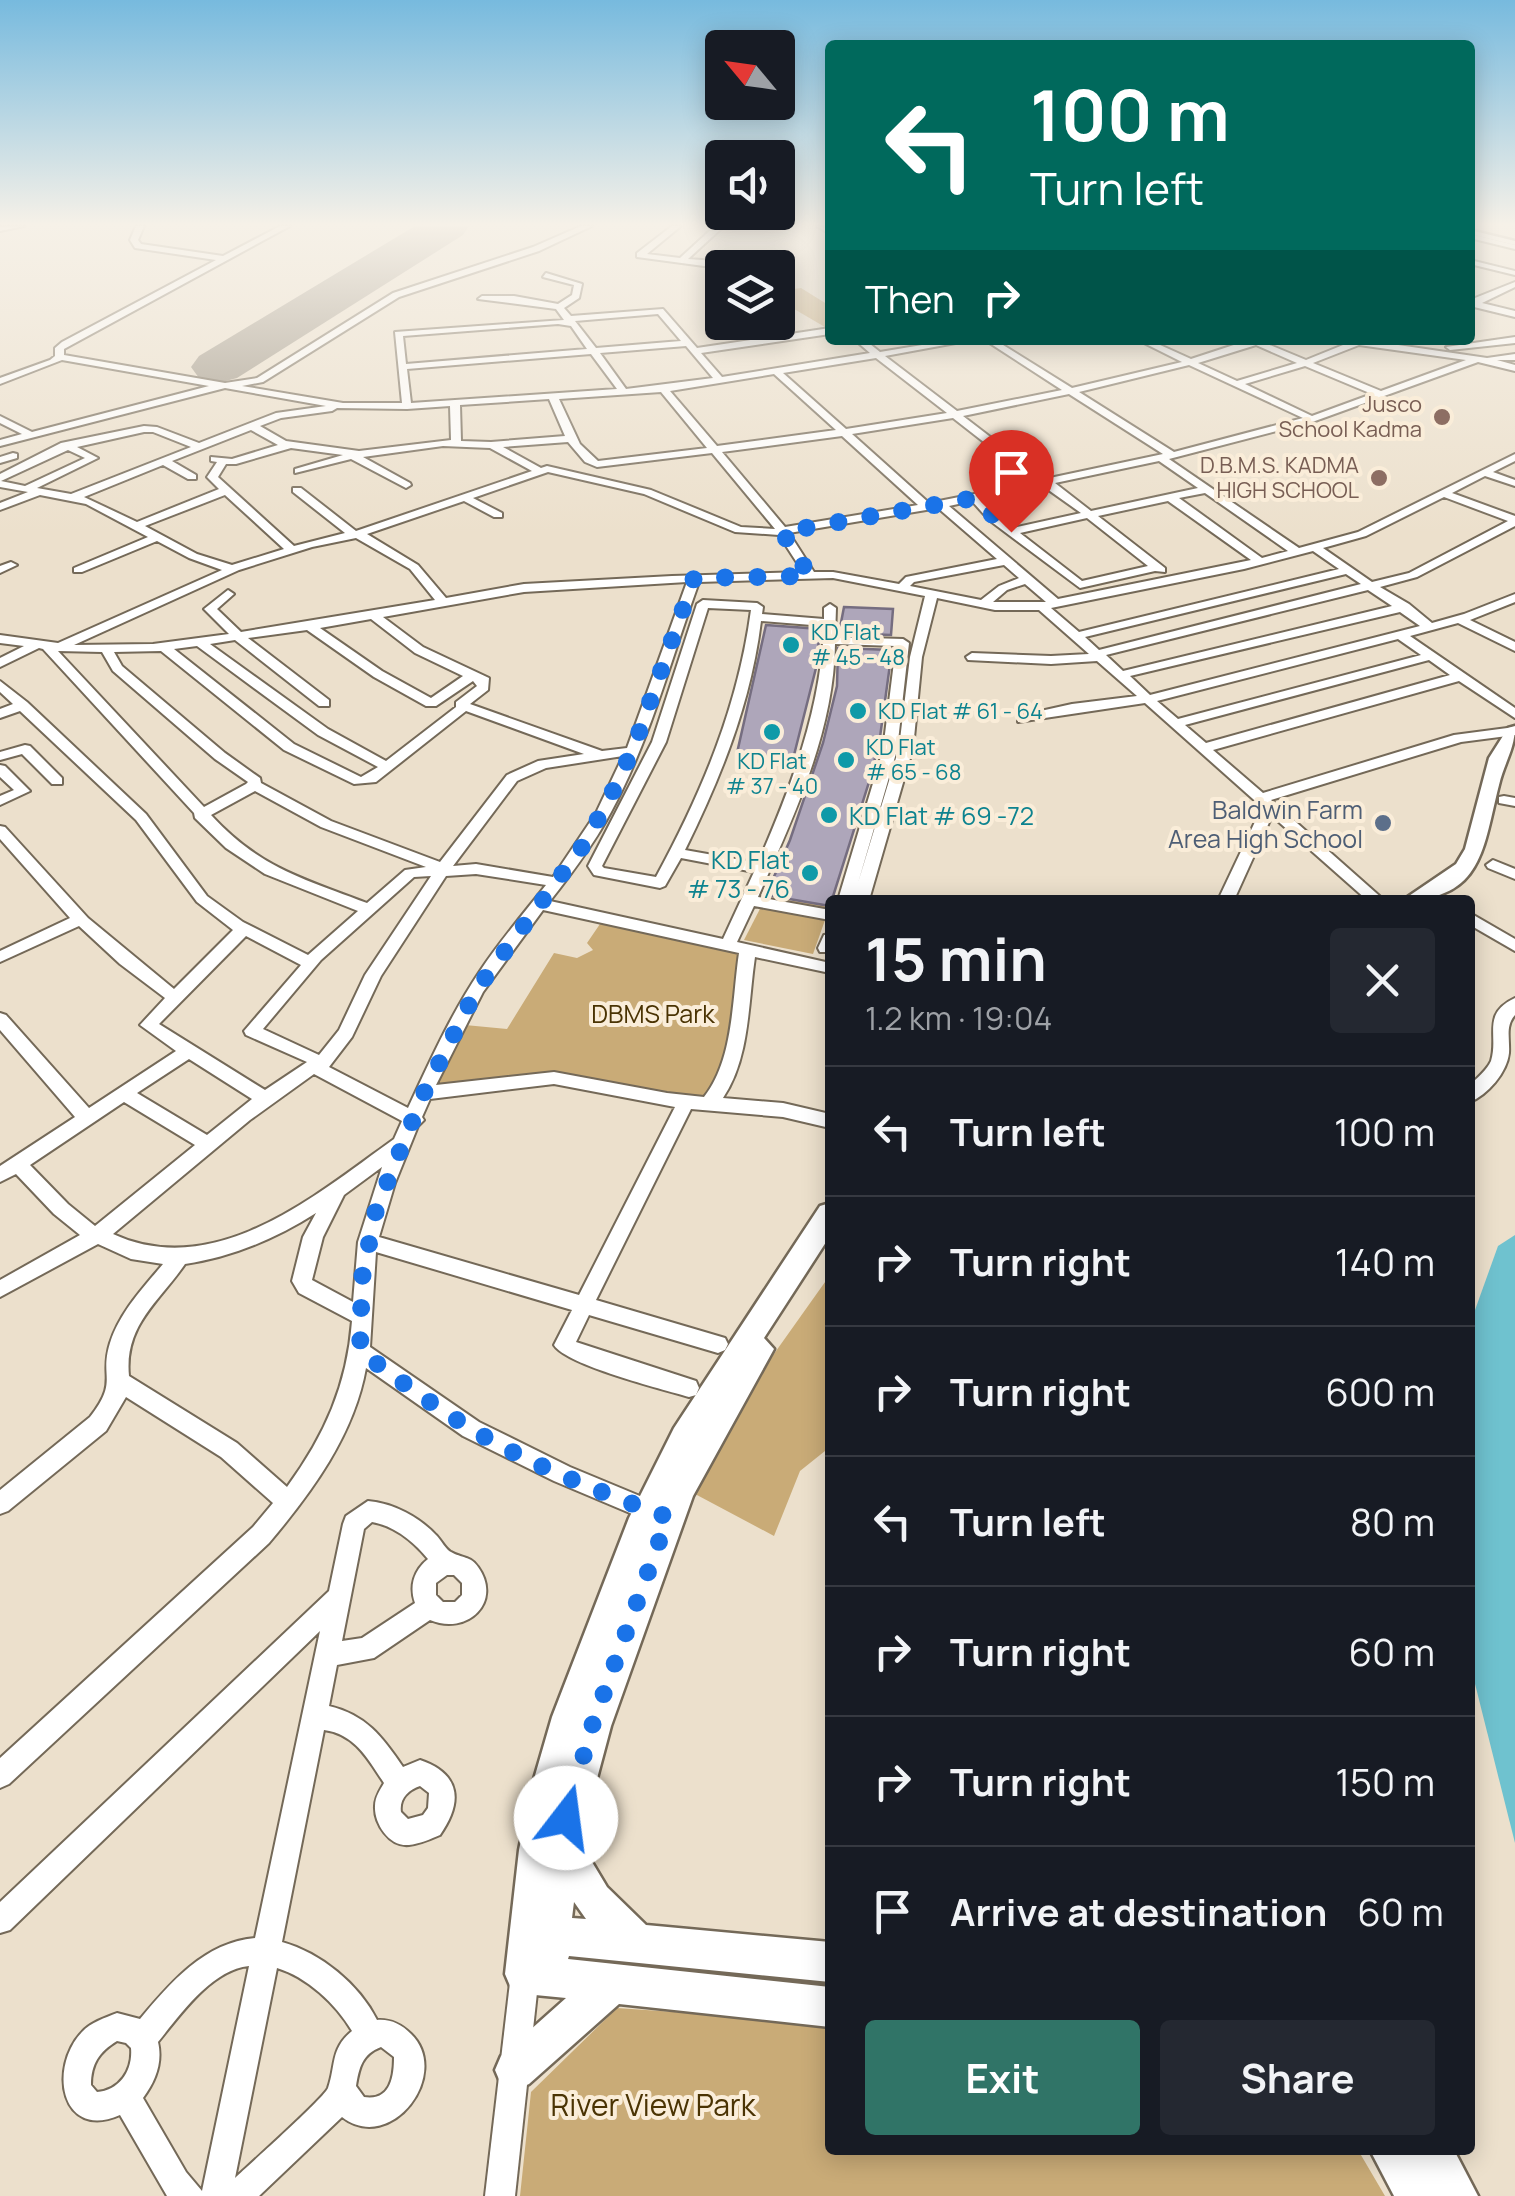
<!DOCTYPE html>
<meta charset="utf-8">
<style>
body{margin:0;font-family:Manrope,sans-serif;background:#242831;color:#f1f3f6;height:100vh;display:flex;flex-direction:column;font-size:38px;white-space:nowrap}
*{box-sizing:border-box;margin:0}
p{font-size:32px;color:#9ea1a6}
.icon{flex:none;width:55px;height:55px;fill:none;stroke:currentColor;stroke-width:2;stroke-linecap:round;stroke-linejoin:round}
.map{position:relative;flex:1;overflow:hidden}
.side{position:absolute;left:825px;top:895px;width:650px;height:1260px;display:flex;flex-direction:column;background:#171b24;border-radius:10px;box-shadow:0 5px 25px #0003}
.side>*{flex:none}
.banner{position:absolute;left:825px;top:40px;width:650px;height:305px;border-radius:10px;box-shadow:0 5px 25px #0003;background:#00695c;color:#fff;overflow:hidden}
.needle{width:65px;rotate:299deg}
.fabs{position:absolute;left:705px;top:30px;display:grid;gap:20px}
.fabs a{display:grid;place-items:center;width:90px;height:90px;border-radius:10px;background:#171b24;box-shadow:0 5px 25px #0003;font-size:50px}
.pin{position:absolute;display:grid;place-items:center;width:85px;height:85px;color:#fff;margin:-102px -42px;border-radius:50% 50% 50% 0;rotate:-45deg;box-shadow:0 0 10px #0007}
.pin .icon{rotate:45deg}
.me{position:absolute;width:110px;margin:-55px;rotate:15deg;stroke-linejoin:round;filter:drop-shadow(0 0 8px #0008)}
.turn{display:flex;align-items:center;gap:35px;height:210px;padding:0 40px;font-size:45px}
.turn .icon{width:130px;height:130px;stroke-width:2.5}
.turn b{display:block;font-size:70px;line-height:85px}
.then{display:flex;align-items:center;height:95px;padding:0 40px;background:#0003;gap:20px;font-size:38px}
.round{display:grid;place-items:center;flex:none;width:105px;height:105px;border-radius:10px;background:#242831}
.head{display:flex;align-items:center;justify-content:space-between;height:170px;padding:0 40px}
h1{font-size:60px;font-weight:700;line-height:75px}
.primary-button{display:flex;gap:20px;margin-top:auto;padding:20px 40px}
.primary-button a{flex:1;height:115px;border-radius:10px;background:#307467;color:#fff;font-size:40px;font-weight:700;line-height:115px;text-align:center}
.primary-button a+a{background:#242831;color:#f1f3f6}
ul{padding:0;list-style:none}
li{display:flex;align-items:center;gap:30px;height:130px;padding:0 40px;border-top:2px solid #363941}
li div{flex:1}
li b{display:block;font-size:38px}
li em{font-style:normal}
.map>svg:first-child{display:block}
</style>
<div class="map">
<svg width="1515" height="2196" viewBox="0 0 1515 2196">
<rect width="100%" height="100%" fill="#ece0cc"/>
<g fill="#c9ab77">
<path d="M801 288 830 306V330L789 306 778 308V291Z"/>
<path d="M766 897 830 906 813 954 744 940Z"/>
<path d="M600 924 744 952 722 1090C671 1110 613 1079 562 1074 523 1071 470 1084 430 1088L465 1025 507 1029 554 953 577 958 593 950 587 943Z"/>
<path d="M830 1275V1454L825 1451 800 1471 774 1536 680 1486Z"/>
<path d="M617 2008 830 2023V2150H1358L1385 2196H520L531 2092Z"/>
</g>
<path fill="#6fc2cf" d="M1515 1235V1843L1470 1664V1324L1498 1246Z"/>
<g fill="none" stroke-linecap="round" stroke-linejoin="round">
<path fill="#9c9384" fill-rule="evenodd" d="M415 226H469L463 235 237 378 218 383 199 378 191 367 199 356Z"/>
</g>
<g fill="#aea6ba" stroke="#756d80" stroke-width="2.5">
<path d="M844 607 893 609 891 635 839 633Z"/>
<path d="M766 625 820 629 816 668 793 759 737 753Z"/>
<path d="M838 648 892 650 880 737 870 779 830 906 766 895 790 840 823 743 837 686Z"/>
</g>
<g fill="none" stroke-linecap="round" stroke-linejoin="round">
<g stroke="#746958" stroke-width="5">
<path id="pedestrian" d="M1470 230 1515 241V245L1470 234Z"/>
</g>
<g stroke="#746958" stroke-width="4">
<g id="minor">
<path d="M24 226 0 231V227Z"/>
<path d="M136 226H144L138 240 141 244 223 256 280 226H290L64 349V355L225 383 257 378 393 293 533 247 581 226H592L539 251 399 297 263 382 242 386 343 403H402L395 332 564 320 556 309 478 299 482 296H514L558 304 572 295 574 285 543 277 546 273 582 284 579 298 564 308 571 316 663 309 697 348 830 328V334L701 353 722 377 870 353 855 340H865L880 352 952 340H972L885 356 957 411 1062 390 985 340H995L1072 388 1182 362 1138 340H1149L1191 359 1249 340H1269L1265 343 1306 360 1348 343 1342 340H1364L1487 358 1515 354V360H1497L1515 365V371L1478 362 1315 421 1169 459 1299 548 1358 532 1515 454V461L1493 472 1515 480V486L1485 476 1452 493 1515 516V526L1417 577 1380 587 1409 604 1432 623 1464 614 1515 594V602L1470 620 1515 642V651L1458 623 1410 636 1515 708V718L1459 681 1213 750 1263 793 1454 735 1515 727V735L1461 742 1271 800 1384 900H1367L1272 816 1234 900H1218L1262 807 1145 703 1018 722V716L1072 704 1137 696 1097 661 1051 664 968 660 966 657 972 653 1051 656 1089 654 1039 610H995L937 598 922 657 913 748 869 900H838L883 750 896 646 835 644C834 732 793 818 758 897L830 910V920L754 906 737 942 830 963V973L755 957C748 1003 750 1058 723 1098L783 1103 830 1114V1128L783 1117 691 1109 596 1300 725 1338 728 1344 725 1350 718 1353 589 1315 576 1342 696 1381 699 1388 696 1395 689 1397C662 1389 566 1365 554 1345L572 1310 376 1252 370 1347 479 1422 570 1467 664 1506 667 1513 664 1520 656 1524 554 1481 463 1436 366 1368C354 1435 312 1492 269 1543L9 1784 0 1788V1758L253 1527 273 1503 221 1457 126 1397 106 1431 8 1511 0 1514V1490L90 1417C119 1380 99 1378 110 1343 120 1312 143 1288 163 1264L131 1259 98 1244 0 1297V1280L80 1235 54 1214 16 1174 0 1182V1166L75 1117 0 1030V1013L6 1015 89 1108 176 1051 140 1025 165 998 120 964 79 926 0 962V951L70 918 0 839V826L5 827 88 918 174 989 233 930 197 902 136 820 20 711 0 718V709L13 704 0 692V681L27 702 146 814 207 896 243 922 308 955 358 911 265 874 226 848 195 818 194 813 43 649 39 648 0 667V658L24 646 0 643V635L58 643 222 570 189 558 157 541 82 572H74V568L148 537 86 504 40 495 0 510V503L28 492 0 487V474L61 443 144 426 157 427 199 443 276 413 326 406 225 388 0 446V440L22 434 0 423V416L32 432 209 386 62 360 0 384V378L50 360 55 356V348L62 342 216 260 135 248 130 240ZM658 314 681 341 596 348 575 321ZM558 324 571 326 587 349 406 364 403 336ZM1256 345 1297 363 1237 381 1198 363ZM1359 345 1466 360 1381 391 1313 363ZM686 346 713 378 626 389 600 353ZM591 354 617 389 411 403 407 369ZM876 358 947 413 846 429 783 373ZM1189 365 1303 418 1174 452 1079 392ZM1305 366 1372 394 1312 416 1245 384ZM774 374 836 430 717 446 670 391ZM661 392 707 448 598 461 580 444 559 399ZM1069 394 1163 454 1045 479 963 416ZM549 399 565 436 491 442 461 441 460 405ZM450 406 451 440 359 451 286 441 260 426 281 418 332 411 337 408 407 409ZM953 418 1035 482 929 503 852 434ZM251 430 278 445 232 459 211 457V461L217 462 207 477 219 489 137 522 84 497 163 465 188 479H196V475L172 461ZM144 432H153L191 447 71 494 37 488 98 458 77 447ZM842 436 918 505 785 527 722 452ZM568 442 585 462 597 467 712 453 775 529 741 527 651 490 547 466 541 468 503 447ZM443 446 490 448 532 471 356 531 301 488H293V492L345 533 294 546 218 477 226 464H236L291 448 343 455 295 469V473L351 459 406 488 411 485 410 483 363 457ZM68 450 85 458 25 486 1 481ZM1159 461 1198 488 1091 511 1055 483ZM548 472 644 494 735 532 779 535 803 572 672 576 524 584 446 598 418 565 367 534 464 501 494 517H502V513L473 498ZM1043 486 1081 513 1013 528 982 499ZM1205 493 1288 551 1262 558 1179 498ZM225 495 284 549 232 565 197 554 145 526ZM1444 497 1508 521 1409 573 1372 582 1323 548 1366 536ZM972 501 989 520 1080 588 1155 571 1165 572V568L1098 516 1168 501 1251 560 1058 599 949 506ZM938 508 997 559 906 577 899 584 833 572H814L789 533ZM1087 518 1148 566 1082 581 1020 533ZM356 538 410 569 435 600 241 632 217 609 234 594 228 590 204 609 229 634 153 644 74 645 239 570 312 547ZM1313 551 1339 569 1079 632 1051 608 1244 569ZM1004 565 1019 578 999 586 981 600 910 586 914 582ZM1346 574 1361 584 1099 650 1085 637ZM833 578 925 596 910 657 899 748 858 883 897 750 909 643 903 639 835 637 836 608 830 604 824 608V619L762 614 763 607 757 603 703 600 697 604 652 742 588 866 594 875 660 888 665 886 681 858 754 872 723 939 550 901C572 873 594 844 611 812 650 740 671 659 699 582ZM687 582 627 748 602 751 470 704 488 690 489 678 423 647 383 617 524 592ZM1025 584 1046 602H993L1007 590ZM1368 590 1392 606 1123 671 1106 655ZM708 608 751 610C738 707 702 792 656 877L604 868 602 866 666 742ZM1400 612 1420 626 1150 695 1130 676ZM371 619 415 653 463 676 431 698 382 671 320 628ZM761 621 824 626C821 710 791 787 758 863L685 850C721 777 751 703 761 621ZM307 630 374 677 426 706H436L473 681 477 686 456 702V707L386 761 328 729 210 644 235 640 319 706H329V700L248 638ZM1398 639 1421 655 1178 719 1157 701ZM197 646 318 735 378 767 361 777 294 744 174 649ZM58 651 102 652 113 671 215 759 248 782 246 784 204 807ZM161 651 284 750 354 784 376 782 466 711 584 754 538 761 507 775 440 862 331 821 261 783 260 778 225 753 122 666 114 652ZM1429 660 1450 675 1206 743 1185 725ZM623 756 596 813 553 877 476 864 453 866 517 781 546 768ZM255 791 321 827 426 867 405 870 367 903C302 878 260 868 211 815ZM476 874 546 885C524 913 500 941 480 971 451 1014 430 1061 408 1108L329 1067 352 1037 381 976 446 876ZM431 876 365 975 339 1030 319 1055 263 1029 321 960 414 877ZM543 910 739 953C732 999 734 1059 704 1097L667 1093 554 1072 436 1085 483 992ZM246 936 301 965 244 1031 246 1035 307 1062 265 1090 159 1024ZM189 1059 252 1099 207 1135 137 1093ZM314 1074 402 1121 394 1139C315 1196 215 1281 113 1234L250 1120ZM554 1084 675 1107 579 1295 379 1237 395 1183 418 1126 424 1120 422 1117 430 1099ZM124 1102 195 1145 95 1226 68 1204 30 1165ZM382 1167 358 1242 353 1302 312 1280 323 1237 344 1195ZM316 1213 303 1237 292 1281 299 1293 352 1321C347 1385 325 1435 287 1487L237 1443 129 1376C124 1325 159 1302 185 1264 232 1257 275 1239 316 1213Z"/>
<path d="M672 226H681L647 254 680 258 715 226H724L688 259 758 264 754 266H704L637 257V253Z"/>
<path d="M817 226 830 229V234Z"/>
<path d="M1470 234 1515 245V249L1470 238Z"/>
<path d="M1470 260 1515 271V275L1470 264Z"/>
<path d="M1515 282V287L1482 303 1515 311V317L1470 306V300Z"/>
<path d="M1515 337V343L1450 350 1446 347Z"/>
<path d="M13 453 17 454V458L0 463V457Z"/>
<path d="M11 562 17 565 0 573V566Z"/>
<path d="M25 745 30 746 62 778V784H52L22 754 0 760V752Z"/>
<path d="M0 765 5 766 30 791 0 805V796L14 790 0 777Z"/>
<path d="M1504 796 1515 798V806L1499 803V797Z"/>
<path d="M1493 860 1515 869V879L1488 868 1486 865Z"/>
<path d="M1470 913 1515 939V951L1470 925Z"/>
<path d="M830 934V952H820L818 948 824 935Z"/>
<path d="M1515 998V1015C1505 1026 1510 1039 1509 1053 1507 1073 1487 1095 1470 1102V1085C1477 1078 1487 1070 1491 1061 1499 1035 1481 1014 1515 998Z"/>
<path d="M368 1501C393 1503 419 1517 436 1535 441 1540 446 1550 451 1552 461 1558 471 1556 478 1567 503 1602 467 1636 430 1620L374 1658 337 1665 329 1706C366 1715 382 1736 403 1767L420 1760C461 1774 463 1802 440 1835 431 1839 419 1844 409 1845 389 1847 374 1823 375 1806 375 1797 380 1790 384 1783 368 1759 355 1734 324 1730L282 1942C321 1953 359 1984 377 2020 391 2019 401 2024 411 2034 452 2074 391 2155 342 2117L259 2196H167L120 2115C61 2141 48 2068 82 2032 91 2022 105 2018 117 2013L140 2019C170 1983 205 1942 255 1938L320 1631 10 1930 0 1933V1902L329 1591 343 1524 346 1516ZM372 1522C395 1526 414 1542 428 1559 414 1570 409 1586 415 1603L362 1638 342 1641 364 1529ZM447 1575H454L462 1583V1595L455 1602H443L436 1595V1583ZM420 1786 429 1793 428 1808 423 1815 408 1819 401 1812C399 1799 408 1790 420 1786ZM249 1966 202 2191 186 2172 143 2098C155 2082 163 2063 158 2042 180 2015 211 1970 249 1966ZM277 1968C307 1977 336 2004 352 2031 330 2049 336 2066 328 2088 324 2098 249 2165 235 2178ZM117 2041 126 2043 131 2048C133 2070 120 2090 97 2092L91 2085C91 2064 99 2052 117 2041ZM381 2047 394 2057C394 2078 390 2101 364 2097L356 2086C359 2068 362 2054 381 2047Z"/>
<path d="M525 1960 535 1964 539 1974 515 2196H485L511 1974 515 1964Z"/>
</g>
</g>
<g stroke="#746958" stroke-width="5">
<g id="secondary">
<path d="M1515 726C1515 749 1504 763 1499 785 1483 847 1483 900 1403 900L1456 864 1465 849 1489 758 1508 728Z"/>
<path d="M830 1203V1236L764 1338 774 1349 693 1496 611 1726 580 1842 607 1887 646 1925 830 1942V1982L569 1956 568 1959 830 1987V2027L619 2004 529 2084 515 2090 501 2084 495 2070 501 2056 566 1998 525 1994 511 1988 505 1974 519 1850 532 1786 552 1717 629 1518 674 1428 820 1206ZM574 1902 586 1919 572 1918Z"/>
<path d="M1370 2150H1454L1478 2196H1394Z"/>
</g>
</g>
<use href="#pedestrian" fill="#fff" fill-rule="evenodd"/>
<use href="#minor" fill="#fff" fill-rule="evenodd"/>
<use href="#secondary" fill="#fff" fill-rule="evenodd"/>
</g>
<linearGradient id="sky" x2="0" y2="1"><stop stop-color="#77bade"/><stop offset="0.42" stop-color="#f6f1e8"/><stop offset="1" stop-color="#f6f1e8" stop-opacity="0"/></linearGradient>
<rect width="1515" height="534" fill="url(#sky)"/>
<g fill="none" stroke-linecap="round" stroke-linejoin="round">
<path stroke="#1a73e8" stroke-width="18" stroke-dasharray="0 32.4" d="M566 1818 592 1726 668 1517C600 1492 530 1465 468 1427 431 1404 395 1377 360 1351L362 1278 376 1210 424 1093 477 989 585 843 612 793 634 747 694 578 810 576 782 532 974 498 1011 532"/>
</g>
<g fill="#8d6e63" stroke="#faedd9" stroke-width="4">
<circle cx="1442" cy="417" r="10"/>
<circle cx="1379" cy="478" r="10"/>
</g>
<g fill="#0f9aa8" stroke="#faedd9" stroke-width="4">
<circle cx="791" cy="645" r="10"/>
<circle cx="858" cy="711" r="10"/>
<circle cx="772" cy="732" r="10"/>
<circle cx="846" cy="760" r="10"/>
<circle cx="829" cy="815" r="10"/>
<circle cx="810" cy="873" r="10"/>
</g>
<circle fill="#5c6f8a" stroke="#faedd9" stroke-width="4" cx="1383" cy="823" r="10"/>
<g text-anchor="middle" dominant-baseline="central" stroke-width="8" stroke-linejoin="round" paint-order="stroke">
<g font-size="22" fill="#785e54" stroke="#faedd9" text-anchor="end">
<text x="1422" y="404">Jusco<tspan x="1422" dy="25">School Kadma</tspan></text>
<text x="1359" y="465">D.B.M.S. KADMA<tspan x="1359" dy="25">HIGH SCHOOL</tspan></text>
</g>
<g font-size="22" fill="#0d838f" stroke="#faedd9" text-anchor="start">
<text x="811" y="632">KD Flat<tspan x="811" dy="25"># 45 - 48</tspan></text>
<text x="878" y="711">KD Flat # 61 - 64</text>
<text x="866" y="747">KD Flat<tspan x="866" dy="25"># 65 - 68</tspan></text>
<text x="772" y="761" text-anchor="middle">KD Flat<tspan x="772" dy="25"># 37 - 40</tspan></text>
</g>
<g font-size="25" fill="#4e5e75" stroke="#faedd9" text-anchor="end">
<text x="1363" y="809">Baldwin Farm<tspan x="1363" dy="29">Area High School</tspan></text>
</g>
<g font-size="25" fill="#0d838f" stroke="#faedd9" text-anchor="start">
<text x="849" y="815">KD Flat # 69 -72</text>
<text x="790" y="859" text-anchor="end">KD Flat<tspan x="790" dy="29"># 73 - 76</tspan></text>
</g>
<g font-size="25" fill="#4a3303" stroke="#faedd9">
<text x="653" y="1013">DBMS Park</text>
</g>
<g font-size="30" fill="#4a3303" stroke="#faedd9">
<text x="653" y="2104">River View Park</text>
</g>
</g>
</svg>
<div class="fabs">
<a><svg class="needle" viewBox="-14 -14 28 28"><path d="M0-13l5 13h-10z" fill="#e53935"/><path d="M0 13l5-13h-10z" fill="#9ea1a6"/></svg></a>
<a><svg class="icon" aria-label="sound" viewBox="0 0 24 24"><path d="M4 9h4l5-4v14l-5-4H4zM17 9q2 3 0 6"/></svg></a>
<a><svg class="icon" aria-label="layers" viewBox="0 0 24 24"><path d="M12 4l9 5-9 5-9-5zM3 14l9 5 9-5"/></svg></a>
</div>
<div class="pin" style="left:1011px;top:532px;background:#d93025"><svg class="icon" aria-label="arrive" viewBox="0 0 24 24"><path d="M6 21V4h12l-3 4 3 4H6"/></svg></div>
<svg class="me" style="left:566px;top:1818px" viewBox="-20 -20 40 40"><circle r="19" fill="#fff"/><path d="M0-13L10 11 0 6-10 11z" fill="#1a73e8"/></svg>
<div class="banner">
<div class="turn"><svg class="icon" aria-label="left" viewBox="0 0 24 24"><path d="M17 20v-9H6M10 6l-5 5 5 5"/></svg><div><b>100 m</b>Turn left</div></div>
<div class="then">Then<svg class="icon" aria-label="right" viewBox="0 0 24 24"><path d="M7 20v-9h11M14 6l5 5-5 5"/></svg></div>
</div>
<section class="side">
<div class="head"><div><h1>15 min</h1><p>1.2 km · 19:04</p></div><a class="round"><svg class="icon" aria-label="close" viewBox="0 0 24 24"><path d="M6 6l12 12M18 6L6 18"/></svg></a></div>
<ul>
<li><svg class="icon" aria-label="left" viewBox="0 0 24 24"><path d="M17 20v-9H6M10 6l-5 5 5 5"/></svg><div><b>Turn left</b></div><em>100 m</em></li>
<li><svg class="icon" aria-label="right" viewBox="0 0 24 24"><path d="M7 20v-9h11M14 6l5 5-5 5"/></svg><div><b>Turn right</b></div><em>140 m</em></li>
<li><svg class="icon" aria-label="right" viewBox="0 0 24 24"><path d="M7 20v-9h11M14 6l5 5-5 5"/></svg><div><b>Turn right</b></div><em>600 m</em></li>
<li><svg class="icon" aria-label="left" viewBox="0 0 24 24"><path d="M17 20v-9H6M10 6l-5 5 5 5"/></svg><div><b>Turn left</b></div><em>80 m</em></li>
<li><svg class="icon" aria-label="right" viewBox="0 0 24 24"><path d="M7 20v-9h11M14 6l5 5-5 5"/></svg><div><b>Turn right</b></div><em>60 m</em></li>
<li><svg class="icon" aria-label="right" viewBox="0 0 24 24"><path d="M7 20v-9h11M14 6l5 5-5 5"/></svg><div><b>Turn right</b></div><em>150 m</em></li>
<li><svg class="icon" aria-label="arrive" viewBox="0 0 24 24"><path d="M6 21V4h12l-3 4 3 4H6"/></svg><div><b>Arrive at destination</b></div><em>60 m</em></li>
</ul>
<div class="primary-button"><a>Exit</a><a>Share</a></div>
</section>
</div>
